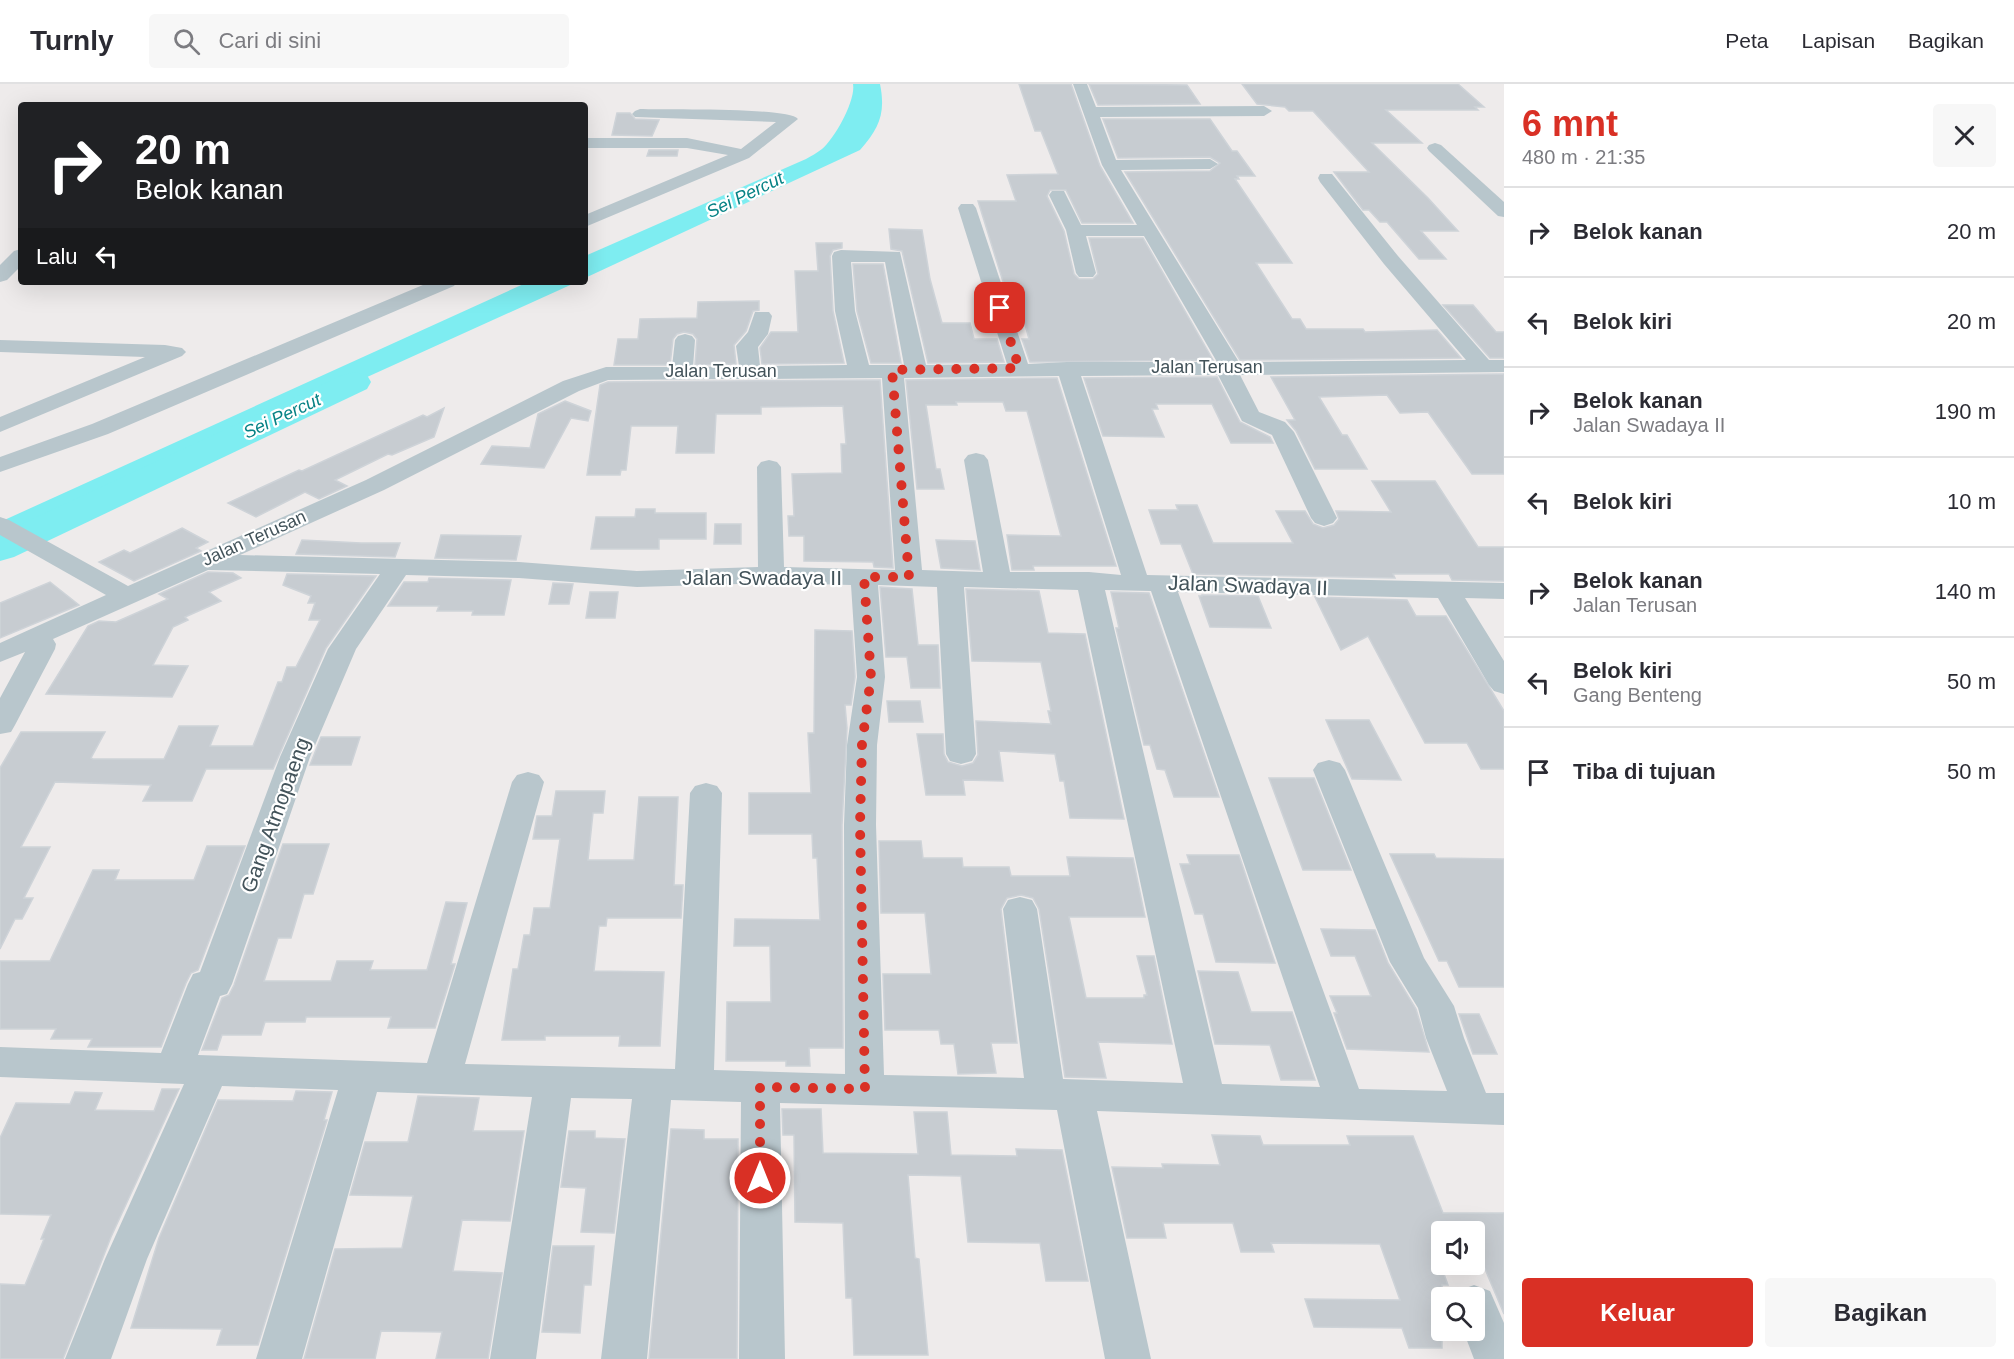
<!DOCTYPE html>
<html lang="id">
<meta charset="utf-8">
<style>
body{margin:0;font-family:Arial,sans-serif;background:#f7f7f7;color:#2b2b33;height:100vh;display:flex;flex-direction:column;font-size:22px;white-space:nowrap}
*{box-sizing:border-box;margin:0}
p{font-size:20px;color:#7c7c81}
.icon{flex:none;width:33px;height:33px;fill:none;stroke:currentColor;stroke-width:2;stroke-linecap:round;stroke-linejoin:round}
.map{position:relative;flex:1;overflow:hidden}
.sheet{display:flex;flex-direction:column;background:#fff;width:510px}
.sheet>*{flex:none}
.hud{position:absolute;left:18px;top:18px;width:570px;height:183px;border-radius:6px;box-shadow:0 6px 24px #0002;background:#202124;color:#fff;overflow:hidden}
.controls{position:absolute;left:1431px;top:1137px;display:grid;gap:12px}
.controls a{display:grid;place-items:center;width:54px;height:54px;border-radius:6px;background:#fff;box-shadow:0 6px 24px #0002;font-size:30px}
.pin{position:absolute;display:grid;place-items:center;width:51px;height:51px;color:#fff;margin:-26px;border-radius:12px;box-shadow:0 3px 9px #0006}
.me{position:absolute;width:66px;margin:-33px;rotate:0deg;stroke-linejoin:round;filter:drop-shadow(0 0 4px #0008)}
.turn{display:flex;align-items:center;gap:21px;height:126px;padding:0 18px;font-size:27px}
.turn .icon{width:78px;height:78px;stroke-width:2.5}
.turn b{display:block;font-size:42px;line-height:51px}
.then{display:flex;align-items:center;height:57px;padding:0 18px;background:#0003;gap:12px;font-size:22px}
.round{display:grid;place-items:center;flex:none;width:63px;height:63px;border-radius:6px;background:#f7f7f7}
.overview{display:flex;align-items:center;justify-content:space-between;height:102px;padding:0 18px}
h1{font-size:36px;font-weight:800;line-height:45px;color:#d93025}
.cta{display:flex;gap:12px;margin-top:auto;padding:12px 18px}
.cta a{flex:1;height:69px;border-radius:6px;background:#d93025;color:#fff;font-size:24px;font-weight:800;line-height:69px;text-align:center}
.cta a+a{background:#f7f7f7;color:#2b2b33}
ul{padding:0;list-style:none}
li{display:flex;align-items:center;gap:18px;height:90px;padding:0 18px;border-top:2px solid #e1e1e2}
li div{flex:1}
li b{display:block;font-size:22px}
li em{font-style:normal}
header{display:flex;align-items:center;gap:36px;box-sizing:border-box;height:84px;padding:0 30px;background:#fff;border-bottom:2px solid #e1e1e2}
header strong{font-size:28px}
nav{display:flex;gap:33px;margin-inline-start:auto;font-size:21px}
.search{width:420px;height:54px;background:#f7f7f7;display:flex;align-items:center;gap:15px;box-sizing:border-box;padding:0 21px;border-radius:6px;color:#7c7c81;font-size:22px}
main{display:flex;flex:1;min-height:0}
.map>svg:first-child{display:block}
</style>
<header>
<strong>Turnly</strong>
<div class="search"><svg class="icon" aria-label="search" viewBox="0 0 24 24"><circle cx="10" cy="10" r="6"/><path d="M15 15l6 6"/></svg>Cari di sini</div>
<nav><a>Peta</a><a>Lapisan</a><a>Bagikan</a></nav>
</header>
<main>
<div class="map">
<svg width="1504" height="1275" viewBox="0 0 1504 1275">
<rect width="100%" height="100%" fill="#eeebeb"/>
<g fill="#7eedf1">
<path d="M853 0H880C886 30 879 44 860 66L585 194V172L806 75C811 72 817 69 822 65 835 54 856 16 853 0Z"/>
<path d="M528 198H577L301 323 0 465V438Z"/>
</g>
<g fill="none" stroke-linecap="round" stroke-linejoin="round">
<path fill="#7eedf1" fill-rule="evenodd" d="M355 288 367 291 371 298 367 305 14 473 0 477V450L343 291Z"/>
</g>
<g fill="#c7ccd1" stroke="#ced3d8" stroke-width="1.5">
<path d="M1019 0H1071L1100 82 1133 139H1082L1066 106H1050L1047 112 1064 147 1074 190 1079 195H1093L1098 190 1089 154H1143L1213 276 1030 278 1022 255H1029L1015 204H1005L978 117H1016L1007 91 1058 90 1041 47H1035Z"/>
<path d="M1089 0 1187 1 1200 20 1098 21Z"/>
<path d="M1242 0H1458L1484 23H1475L1478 26H1386L1422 59H1372L1428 114 1458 147H1421L1446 175H1419L1387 138H1380L1369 126H1363L1334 88H1369L1313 27H1289L1285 23 1257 20Z"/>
<path d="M617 29H630L635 35 659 36 652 52 612 51Z"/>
<path d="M1103 35H1210L1232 67H1237L1255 92H1237L1239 95H1235L1292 179H1256L1292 235H1300L1306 245H1363L1365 248 1437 246 1461 274 1240 276 1125 88 1210 87 1220 79 1210 73 1118 74Z"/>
<path d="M649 66H678L677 72H647Z"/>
<path d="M889 145 922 146 930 195 942 239H970L974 255H997L1004 278 928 279 902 167 891 165Z"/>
<path d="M816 159H842V164L833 166 830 172 833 227 844 279 762 280 760 264 771 248H798L795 187H818Z"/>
<path d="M853 180H883L901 279H871L857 227Z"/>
<path d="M759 217V226L753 227 746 247 734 261 736 280 695 281 697 255 693 250 684 248 677 250 673 255 670 281H614L618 255H638L640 235 697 234 698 218Z"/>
<path d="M1443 221H1473L1496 248H1504V274H1490Z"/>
<path d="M1504 290V390H1472L1428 328 1400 329 1387 311 1319 313 1342 351H1347L1367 385H1315L1296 347 1287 336H1295L1271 293Z"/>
<path d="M1217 293 1240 338 1270 353 1273 359H1231L1212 320H1156L1158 325H1152L1164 353 1103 352 1084 294Z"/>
<path d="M1057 294 1116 482H1033L1034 486H1012L1007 451 1061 452 1027 327H1006L1003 318H956L957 321H926L936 385H940L944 405H917L906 296Z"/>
<path d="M880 296 893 484 874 483 873 478 804 477V452H789L788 432H794L792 390 842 389 841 360H846L843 322 761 323V330H716L714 369H676L678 342H631L626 386H621L620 391H587L600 301 608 298Z"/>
<path d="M565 317 591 327 588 337 571 334 544 384 481 380 492 362 530 364 538 330Z"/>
<path d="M444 324 434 353 392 371 388 370 335 396 347 402 319 415 305 408 256 433 228 419 299 386 302 387 423 331 427 333Z"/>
<path d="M1372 397H1435L1478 463H1504V497L1452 496 1449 490H1393L1395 494 1193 490 1181 460H1161L1149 426H1178L1176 421H1197L1213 459H1293L1276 427H1305L1313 440 1323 444 1334 441 1339 435 1336 427 1391 428Z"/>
<path d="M636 425H655V429H706V455H659V465H591L596 433H635Z"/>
<path d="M715 440H741V460H714Z"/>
<path d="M182 444 208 458 196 464 201 467 134 497 99 478 124 466 130 469Z"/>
<path d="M441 451H448L521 452 516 476 435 474Z"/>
<path d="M302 456 361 459H400L395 473 296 470Z"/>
<path d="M936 456 975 457 980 486 941 484Z"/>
<path d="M208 488 233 489 241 494 209 508 221 517 185 533 188 536 173 543 153 581 188 582 172 613 46 610 88 542 99 537 116 538 168 515 159 510Z"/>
<path d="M287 490 376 492 326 564 273 685H206L192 717H143L151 701 55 698 21 763H50L24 814H33L22 835H15L0 865V684L21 648H105L91 674 93 675H164L179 642H218L210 662H253L278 598H282L287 583H296L320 536H309L315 519H308L311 512 283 501Z"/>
<path d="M429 494 511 496 504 531H472L473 527H437L439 522H388L404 498H428Z"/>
<path d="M50 498 79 521 0 554V519Z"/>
<path d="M553 499 573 500 569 520H549Z"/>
<path d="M880 503 912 505 918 561H938L940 604H911L907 573H886Z"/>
<path d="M966 505 1039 507 1048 549 1085 550 1124 735 1070 734 1064 697H1060L1055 670 999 667 1003 697 963 696 965 711H926L917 650H943L944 670 948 678 962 682 973 679 978 671 976 637 1051 640 1048 627H1051L1041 578 972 577Z"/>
<path d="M590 508H618L615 534H586Z"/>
<path d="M1111 508 1149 509 1219 713H1174L1165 686 1157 685 1150 661H1144L1116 544H1119Z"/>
<path d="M1202 511 1258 512 1271 544 1210 543 1199 512H1202Z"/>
<path d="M1315 513 1407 516 1416 532H1446L1504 627V685H1481L1467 659H1425L1368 552 1341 566Z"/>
<path d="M815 546 852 547 855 593 851 621H845L847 644 842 741 843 964H809L810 982H786V977H726L727 918H771L770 862H734L735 835 820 836 817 774H813L812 750H749V709H811L808 649H814Z"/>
<path d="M887 617H920L923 638H889Z"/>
<path d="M1326 636H1369L1401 696 1352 695Z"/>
<path d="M321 653H360L351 681H310Z"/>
<path d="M1269 694H1314L1351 786H1303Z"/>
<path d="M556 707H605L603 729H593L588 776H634L639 713H678L674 801H683L681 834H607L606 842H599L594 887 664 888 660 962H619L620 952H545V956H502L513 885H518L524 851H530L534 824H550L560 755H533L537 732H552Z"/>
<path d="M879 757H921L923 774H962L963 783H1009L1011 792H1070L1067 773 1133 774 1145 833H1069L1086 914H1144V911H1147L1137 872H1154L1172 960 1098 958 1106 994 1065 993 1039 825 1033 814 1021 811 1007 814 1001 825 1017 959H991L996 989 958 990 954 960H941L939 946H885L883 890H931L925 829H881Z"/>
<path d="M283 760H329L313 810H304L291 854H278L264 897H331L337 877H373L370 886H427L446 818 467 819 451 880H455L435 944H388L391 933H306L305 938H265L261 951H222L217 966H202L222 914 229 911 234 901Z"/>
<path d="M207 762H245L198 886 191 889 186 899 161 963H88L92 955H51L56 945H0V877H50L93 786H119L115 796H194Z"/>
<path d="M1390 770H1434L1436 774 1504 775V903H1459L1447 877H1439Z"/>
<path d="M1187 771H1239L1275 879 1216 878 1203 830H1195L1180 780H1190Z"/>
<path d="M1321 845 1375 846 1388 879 1416 925 1429 968 1347 965 1334 929H1337L1330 912H1371L1355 872H1331Z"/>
<path d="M1198 887 1238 888 1251 928H1292L1315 996H1281L1270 961 1215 960Z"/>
<path d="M1459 930H1479L1497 970H1473Z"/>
<path d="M162 1005H179L111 1153 63 1275H0V1200L25 1201 44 1155H41L51 1131 0 1130V1054L16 1019 70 1020 75 1008 102 1009 95 1026 154 1027Z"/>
<path d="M296 1007 332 1008 324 1036H327L258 1261H217L222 1245 131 1244 159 1154 218 1016 293 1017Z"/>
<path d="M418 1012 479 1014 473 1047H524L510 1137 462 1136 453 1187 502 1189 488 1275H436L442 1248 381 1247 375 1275H304L335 1165 402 1164 413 1112 350 1111 365 1058H408Z"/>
<path d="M782 1025H821L823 1069 918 1070 914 1028H947L951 1071 1017 1072 1016 1065 1062 1066 1088 1197H1046L1040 1159 968 1158 961 1092 908 1091 915 1174 919 1175 928 1271H854L852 1214H846L843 1139 795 1138 794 1051H783Z"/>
<path d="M671 1045 704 1046V1055H738L737 1275H649Z"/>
<path d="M569 1047H595V1054L625 1055 614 1149 581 1148 586 1104 561 1103Z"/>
<path d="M1212 1051 1260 1052 1263 1061H1350L1347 1052H1413L1443 1129H1504V1230L1474 1159V1148H1442V1157H1432L1448 1201H1442V1264H1409L1402 1244 1314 1243 1305 1215 1400 1216 1380 1160 1271 1159 1274 1168H1241L1233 1139H1163L1166 1154H1127L1112 1083 1163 1084 1162 1080 1220 1081Z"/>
<path d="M553 1162H594L591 1201H584L580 1249 542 1248Z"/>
</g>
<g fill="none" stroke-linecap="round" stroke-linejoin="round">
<g fill="#b8c6cc" fill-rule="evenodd">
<path d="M1073 0H1087L1096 23 1264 22 1272 27 1264 32 1100 33 1116 76 1210 75 1218 80 1210 85 1121 86 1239 278 1466 276 1384 180 1320 98 1318 94 1320 90H1332L1398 172 1489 276H1504V288L1240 291 1259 328 1285 338 1294 348 1337 434 1333 439 1324 442 1315 439 1311 434 1272 351 1242 337 1218 291 1081 292 1147 491 1504 499V515L1465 514 1504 577V610L1494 607 1489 601 1438 514 1178 508 1359 1005 1447 1007 1426 954 1418 924 1390 878 1313 686 1318 679 1329 676 1340 679 1345 686 1424 874 1454 922 1464 954 1486 1009H1504V1041L1097 1027 1151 1275H1105L1057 1026 780 1019 785 1275H739L741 1018 671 1016 647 1275H601L632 1015 571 1014 536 1275H490L532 1013 377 1008 302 1275H256L338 1006 222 1002 147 1175 111 1275H65L105 1175 184 1000 0 993V963L161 969 188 900 193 890 200 888 280 673 328 565 380 490 208 486 53 555 56 560 55 565 15 641 11 648 0 650V614L25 568 0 578V559L106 511 0 451V433L9 436 128 502 366 396 563 297 606 283H672L675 256 678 252 685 250 692 252 695 256 693 283 739 282 736 262 748 248 755 228H769L772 232 768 250 758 263 760 282 847 281 835 227 832 172 834 168 841 166 900 168 926 281 1007 280 958 124 961 120H973L976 124 1028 280 1067 278H1217L1144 152H1086L1096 189 1093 193H1079L1076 189 1066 146 1049 111 1052 107H1064L1081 141H1137L1102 81ZM851 178H885L904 281H869L855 227ZM1059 292 1121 491 1089 488H1010L988 376 984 371 976 369 968 371 964 376 983 488 922 486 904 294ZM882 294 895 486 784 483 781 383 777 378 769 376 761 378 757 383 758 483 637 487 519 478 240 471 384 406 579 307 608 296ZM406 491 519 494 637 503 771 499 851 501 857 593 847 661 844 741 845 990 714 986 722 709 717 702 706 699 695 702 690 709 675 985 465 980 544 698 539 691 528 688 517 691 512 698 427 979 198 971 220 912 227 910 232 900 310 673 356 565ZM878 501 937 503 946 670 950 677 961 680 972 677 976 670 964 503 1078 506 1183 999 1063 995 1037 825 1032 816 1020 813 1008 816 1003 825 1024 994 884 991 876 741 877 661 885 593ZM1105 506 1151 507 1320 1003 1222 1000Z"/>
<path d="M640 25C663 26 788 23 798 35L749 74 585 143V131L728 71 687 64H585V54H687L741 65 776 38 635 33 632 30 635 27Z"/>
<path d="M1435 59 1441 61 1504 118V133L1498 132 1429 67 1427 64 1429 61Z"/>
<path d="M21 165V182L7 196 0 198V181L14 167Z"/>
<path d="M430 198H457L454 202 108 350 0 388V373L92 340Z"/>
<path d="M0 256 165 261 182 264 186 268 182 272 0 348V333L145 273 0 268Z"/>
<path d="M1474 1201 1490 1207 1504 1239V1275H1474L1463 1246H1474V1214H1455L1458 1207Z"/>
</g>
</g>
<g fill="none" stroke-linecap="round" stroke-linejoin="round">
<path stroke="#d93025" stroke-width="10" stroke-dasharray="0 18" d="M760 1094V1003L865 1005 860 741 862 660 871 593 864 493H909L892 286 1019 284 1000 224"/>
</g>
<g text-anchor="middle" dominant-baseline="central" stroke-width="4.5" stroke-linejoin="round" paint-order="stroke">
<g font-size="18" font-style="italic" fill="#068285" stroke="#fff">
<text transform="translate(745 111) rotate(-26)">Sei Percut</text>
<text transform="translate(282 332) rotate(-25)">Sei Percut</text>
</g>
<g font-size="18" fill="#43535a" stroke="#fff">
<text x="1207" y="283">Jalan Terusan</text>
<text x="721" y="287">Jalan Terusan</text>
<text transform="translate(254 454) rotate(-24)">Jalan Terusan</text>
</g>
<g font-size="21" fill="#43535a" stroke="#fff">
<text x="762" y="493">Jalan Swadaya II</text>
<text transform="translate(1248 501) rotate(2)">Jalan Swadaya II</text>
<text transform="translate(275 731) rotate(-70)">Gang Atmopaeng</text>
</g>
</g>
</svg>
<div class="controls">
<a><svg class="icon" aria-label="sound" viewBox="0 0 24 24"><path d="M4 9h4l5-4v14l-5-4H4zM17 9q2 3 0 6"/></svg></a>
<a><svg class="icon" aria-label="search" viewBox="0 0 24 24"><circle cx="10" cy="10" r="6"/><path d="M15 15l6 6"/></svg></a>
</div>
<div class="pin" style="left:1000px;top:224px;background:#d93025"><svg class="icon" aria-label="arrive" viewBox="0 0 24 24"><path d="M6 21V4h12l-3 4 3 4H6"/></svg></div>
<svg class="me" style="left:760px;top:1094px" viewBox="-20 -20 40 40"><circle r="17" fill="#d93025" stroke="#fff" stroke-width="3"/><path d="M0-11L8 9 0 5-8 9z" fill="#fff"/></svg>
<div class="hud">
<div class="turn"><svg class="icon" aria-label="right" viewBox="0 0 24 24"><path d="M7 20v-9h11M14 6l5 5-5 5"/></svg><div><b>20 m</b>Belok kanan</div></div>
<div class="then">Lalu<svg class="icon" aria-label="left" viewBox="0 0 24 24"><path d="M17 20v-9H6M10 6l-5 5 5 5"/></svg></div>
</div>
</div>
<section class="sheet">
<div class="overview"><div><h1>6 mnt</h1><p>480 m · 21:35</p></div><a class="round"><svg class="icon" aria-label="close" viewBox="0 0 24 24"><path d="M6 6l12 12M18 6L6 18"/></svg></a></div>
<ul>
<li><svg class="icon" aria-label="right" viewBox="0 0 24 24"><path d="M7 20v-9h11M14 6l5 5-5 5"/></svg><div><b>Belok kanan</b></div><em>20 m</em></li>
<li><svg class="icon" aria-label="left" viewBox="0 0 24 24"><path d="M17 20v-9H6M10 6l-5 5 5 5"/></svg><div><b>Belok kiri</b></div><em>20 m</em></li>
<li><svg class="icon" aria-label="right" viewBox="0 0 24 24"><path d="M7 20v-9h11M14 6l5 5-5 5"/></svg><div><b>Belok kanan</b><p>Jalan Swadaya II</p></div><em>190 m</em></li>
<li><svg class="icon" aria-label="left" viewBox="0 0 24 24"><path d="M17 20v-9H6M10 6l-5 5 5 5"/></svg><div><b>Belok kiri</b></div><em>10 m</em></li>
<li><svg class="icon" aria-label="right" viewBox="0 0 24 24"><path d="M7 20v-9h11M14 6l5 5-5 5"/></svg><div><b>Belok kanan</b><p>Jalan Terusan</p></div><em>140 m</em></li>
<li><svg class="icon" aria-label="left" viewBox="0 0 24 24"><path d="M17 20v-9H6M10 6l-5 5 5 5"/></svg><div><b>Belok kiri</b><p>Gang Benteng</p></div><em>50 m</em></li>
<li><svg class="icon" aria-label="arrive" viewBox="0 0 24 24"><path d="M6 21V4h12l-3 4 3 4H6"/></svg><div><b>Tiba di tujuan</b></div><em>50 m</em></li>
</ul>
<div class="cta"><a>Keluar</a><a>Bagikan</a></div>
</section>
</main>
